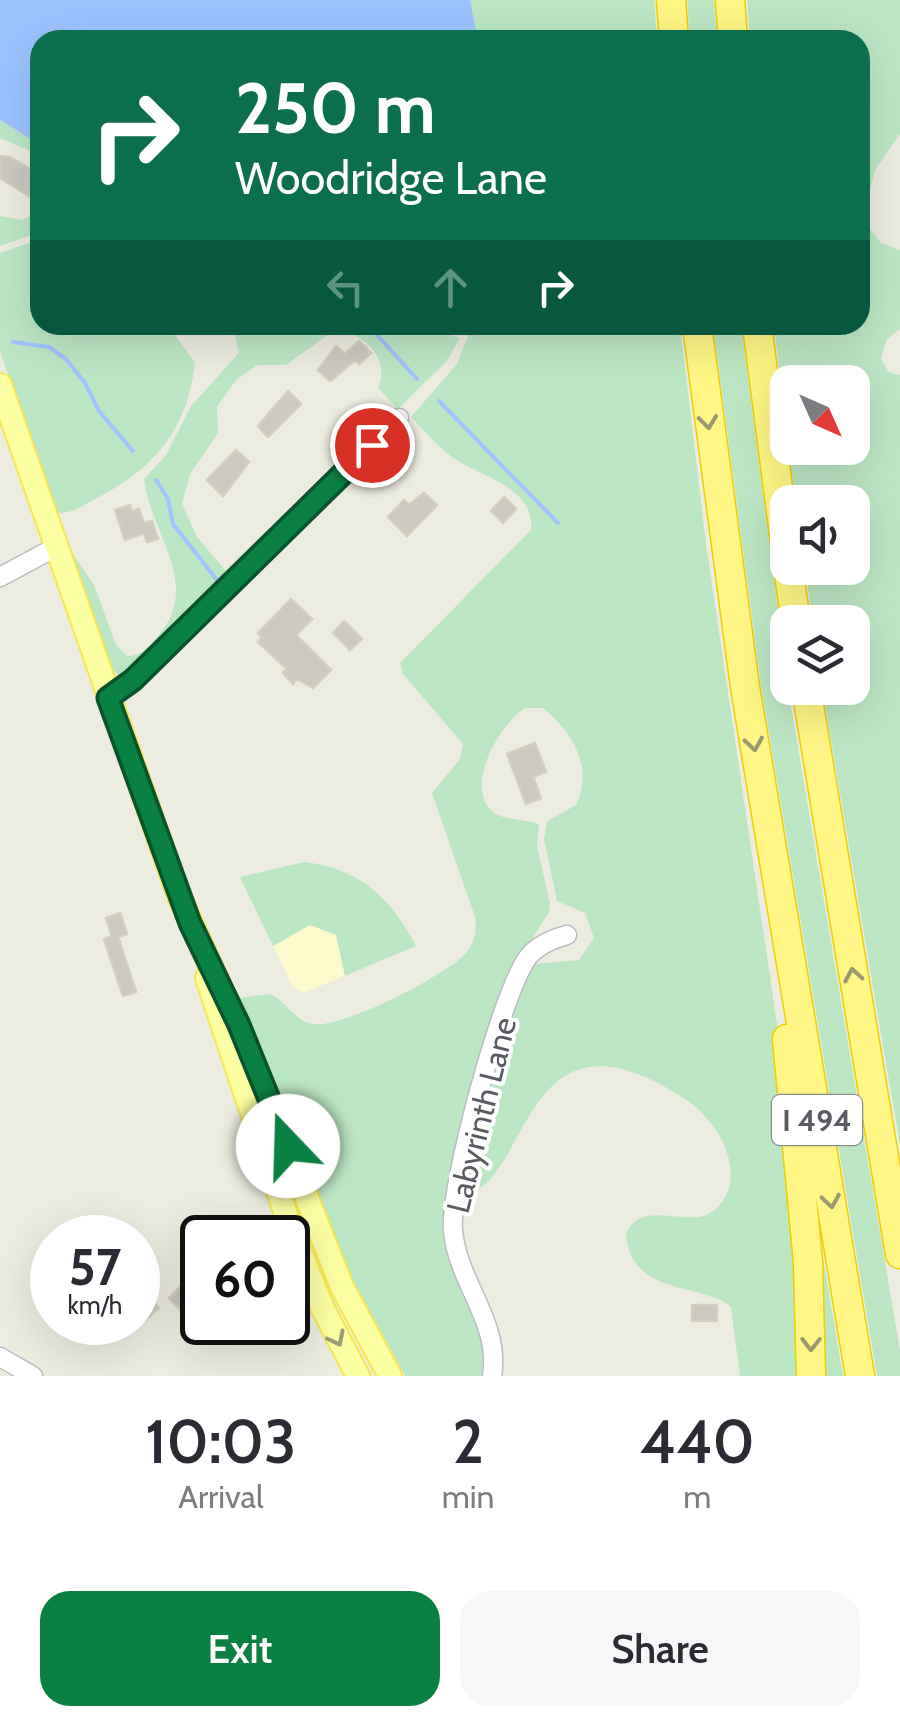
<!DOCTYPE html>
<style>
body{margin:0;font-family:Cabin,sans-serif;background:#f7f7f7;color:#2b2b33;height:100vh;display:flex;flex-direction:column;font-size:38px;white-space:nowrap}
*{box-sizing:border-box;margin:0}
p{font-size:32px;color:#7c7c81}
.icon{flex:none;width:55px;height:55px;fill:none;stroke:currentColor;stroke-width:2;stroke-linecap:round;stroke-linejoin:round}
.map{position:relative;height:1376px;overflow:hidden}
.panel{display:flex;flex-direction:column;background:#fff;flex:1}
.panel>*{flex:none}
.hud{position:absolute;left:30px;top:30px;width:840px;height:305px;border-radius:30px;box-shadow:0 10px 40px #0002;background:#0b6e4f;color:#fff;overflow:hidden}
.needle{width:65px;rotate:135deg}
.controls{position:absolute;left:770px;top:365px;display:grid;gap:20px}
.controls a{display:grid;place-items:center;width:100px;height:100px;border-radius:20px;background:#fff;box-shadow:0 10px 40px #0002;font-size:50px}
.speed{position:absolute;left:30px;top:1215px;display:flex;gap:20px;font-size:50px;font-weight:700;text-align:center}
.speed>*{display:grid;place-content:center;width:130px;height:130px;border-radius:50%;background:#fff;box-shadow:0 10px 40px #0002;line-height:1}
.speed small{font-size:25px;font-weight:400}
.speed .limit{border:5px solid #111;border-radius:15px;background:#fff;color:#111}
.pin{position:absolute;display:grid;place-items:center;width:85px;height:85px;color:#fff;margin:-42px;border:5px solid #fff;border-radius:50%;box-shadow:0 2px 10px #0007}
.me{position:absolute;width:110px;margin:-55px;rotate:339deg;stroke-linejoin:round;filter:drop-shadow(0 0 8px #0008)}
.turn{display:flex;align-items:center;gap:35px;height:210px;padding:0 40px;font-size:45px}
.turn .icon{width:130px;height:130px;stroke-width:2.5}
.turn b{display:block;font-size:70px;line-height:85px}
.lanes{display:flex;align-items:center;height:95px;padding:0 40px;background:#0003;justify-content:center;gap:50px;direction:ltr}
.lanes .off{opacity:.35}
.eta{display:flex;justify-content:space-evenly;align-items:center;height:170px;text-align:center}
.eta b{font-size:60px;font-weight:600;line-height:70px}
.button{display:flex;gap:20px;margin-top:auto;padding:20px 40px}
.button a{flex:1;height:115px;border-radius:30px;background:#0b8043;color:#fff;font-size:40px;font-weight:600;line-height:115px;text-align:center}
.button a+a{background:#f7f7f7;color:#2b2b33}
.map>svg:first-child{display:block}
</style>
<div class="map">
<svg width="900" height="1376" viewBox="0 0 900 1376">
<rect width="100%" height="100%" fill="#edece0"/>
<g fill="#bbe6c3">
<path d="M470 0H654L657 40H478Z"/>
<path d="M687 0H714L717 40H690Z"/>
<path d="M747 0H900V134L875 170 863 220 880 242 900 250V329L887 339 881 358 888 372 900 375V1145L822 688H852V622H813L805 568H852V502H795L788 448H852V382H788V447L774 325H860V40H750Z"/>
<path d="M0 120 40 145V155L0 138Z"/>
<path d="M40 211V232L0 246V216L22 220Z"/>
<path d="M40 239V325H168L195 363C187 429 156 467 99 497 87 503 76 511 63 513L56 512 0 351V253Z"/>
<path d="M232 325H411L460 338 446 362 398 409 378 388C388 365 374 344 352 334H329L286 365H257L236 380 217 407 218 433 190 474 182 504 197 537 232 578 123 679 112 669 68 547 94 585 116 645 127 656C141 657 149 646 158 636 203 584 150 533 144 479L166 455 191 406 239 353Z"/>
<path d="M483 325H680L706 544 778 1031 803 1376H740L731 1307C704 1282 630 1298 626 1233 644 1196 691 1232 716 1209 751 1175 717 1119 685 1099 518 989 532 1190 462 1194L521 986 534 964 579 960 594 938 585 913 557 901 544 839 547 821 576 805C594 767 573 733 543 708H525C500 724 463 786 493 812 502 820 526 819 539 824L537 846 550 904 549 912 520 958 449 1191 486 1340 485 1376H405L354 1282 238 998 270 994C286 1001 295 1022 313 1024 342 1029 447 975 466 953 475 942 477 930 475 917L432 793 460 759 463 744 403 674 400 663 531 530C536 487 478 476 452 457 437 446 424 430 411 417L457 364 470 331Z"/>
<path d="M713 325H741L788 688 900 1351V1376H877L761 685Z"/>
<path d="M304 862C359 868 391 898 416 946L304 993 293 988 240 877Z"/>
<path d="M814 1204 843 1376H819Z"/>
</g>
<path fill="#fcf9cd" d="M310 925 336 935 345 976 304 993 293 988 273 946Z"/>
<path fill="#9ec3ff" d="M0 0H470L478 40H40V145L0 120Z"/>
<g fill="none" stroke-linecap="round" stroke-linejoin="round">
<g stroke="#9ec3ff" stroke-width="4">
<path d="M368 325 417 379"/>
<path d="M13 342 49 347 66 359 85 383 99 411 133 451"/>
<path d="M439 401 558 523"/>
<path d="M156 480 168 499 173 524 220 584"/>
</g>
</g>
<g fill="#cac8bf" stroke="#d2cfbe" stroke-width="2.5">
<path d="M0 156 10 157 40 175 29 196 0 178Z"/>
<path d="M359 341 371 353 359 364 355 360 330 381 318 370 336 346 345 354Z"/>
<path d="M288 391 301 404 268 437 258 426Z"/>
<path d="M236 450 249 462 223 496 207 480Z"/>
<path d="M424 493 437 505 407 536 388 517 404 500 409 505Z"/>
<path d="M504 497 516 509 503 523 491 511Z"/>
<path d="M130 505 132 511 139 509 144 523 152 521 158 539 147 542 144 533 125 540 115 510Z"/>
<path d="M291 599 312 619 296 635 331 670 313 688 297 679 293 684 283 673 287 669 258 642 262 638 258 633Z"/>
<path d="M344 621 362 639 350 650 333 633Z"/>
<path d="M535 743 546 772 533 777 541 798 526 804 507 754Z"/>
<path d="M120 913 127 934 118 937 136 992 123 996 104 939 112 936 106 918Z"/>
<path d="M202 1265V1312L192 1322 169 1298Z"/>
<path d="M147 1294 159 1308 138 1326V1302Z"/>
<rect x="692" y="1305" width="25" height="16"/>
</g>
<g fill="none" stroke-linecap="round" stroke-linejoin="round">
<g stroke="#bbbcc3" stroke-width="21">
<g id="minor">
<path d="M0 577 56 547"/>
<path d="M108 698 133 681 399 418"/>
<path d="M0 1357 33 1376"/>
<path d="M492 1376C501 1322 457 1282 453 1230 449 1187 502 992 528 957 538 945 552 939 567 935"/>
</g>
</g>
<g stroke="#f7e74f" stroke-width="26">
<g id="major">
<path d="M0 385 179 896 248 1048 342 1287 390 1376"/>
<path d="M207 978 290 1227 323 1309 358 1376"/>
</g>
</g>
<g stroke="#edce00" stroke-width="31">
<g id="highway">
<path d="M671 0 674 40"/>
<path d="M730 0 733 40"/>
<path d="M697 325 745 687 860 1376"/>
<path d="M757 325 788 566"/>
<path d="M788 568 796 622"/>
<path d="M806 688 900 1254"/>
<path d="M787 1039 808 1262 811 1376"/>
</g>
</g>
<use href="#minor" stroke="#fff" stroke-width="18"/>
<use href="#major" stroke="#fdffa3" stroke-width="22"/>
<use href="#highway" stroke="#fff685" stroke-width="28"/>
</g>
<defs><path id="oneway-chevron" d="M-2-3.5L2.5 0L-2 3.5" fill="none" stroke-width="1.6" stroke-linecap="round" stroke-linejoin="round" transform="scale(2.5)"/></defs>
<g stroke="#9b9970">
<use href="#oneway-chevron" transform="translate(708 422) rotate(83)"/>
<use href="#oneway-chevron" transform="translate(754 744) rotate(81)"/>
<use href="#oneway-chevron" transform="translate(853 975) rotate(-100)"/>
<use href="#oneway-chevron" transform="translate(831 1201) rotate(81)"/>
<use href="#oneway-chevron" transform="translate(811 1344) rotate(90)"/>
</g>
<use stroke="#9b9d7c" href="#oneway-chevron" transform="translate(337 1339) rotate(63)"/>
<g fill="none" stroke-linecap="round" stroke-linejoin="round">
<g stroke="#07532c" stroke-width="25">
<path id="route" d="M288 1146 239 1025 190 923 108 698 133 680 372 445"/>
</g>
<use href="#route" stroke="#0b8043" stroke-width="18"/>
</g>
<g text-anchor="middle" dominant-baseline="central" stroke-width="8" stroke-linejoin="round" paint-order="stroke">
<rect fill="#fff" stroke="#8b8c91" stroke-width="2.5" x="772" y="1095" width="90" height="50" rx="8"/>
<g font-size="30" font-weight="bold" fill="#595b62">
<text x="817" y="1120">I 494</text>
</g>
<g font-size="32" fill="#595b62" stroke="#fff">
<text transform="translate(481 1115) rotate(-76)">Labyrinth Lane</text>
</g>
</g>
</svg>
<div class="controls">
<a><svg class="needle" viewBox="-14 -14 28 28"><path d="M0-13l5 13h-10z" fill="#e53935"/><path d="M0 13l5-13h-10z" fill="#7c7c81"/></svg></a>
<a><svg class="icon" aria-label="sound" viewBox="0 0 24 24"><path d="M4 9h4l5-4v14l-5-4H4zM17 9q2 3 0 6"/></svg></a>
<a><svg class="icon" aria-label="layers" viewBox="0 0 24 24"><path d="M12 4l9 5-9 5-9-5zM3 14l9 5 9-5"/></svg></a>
</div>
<div class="speed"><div>57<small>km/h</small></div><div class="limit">60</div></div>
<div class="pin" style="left:372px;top:445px;background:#d93025"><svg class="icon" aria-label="arrive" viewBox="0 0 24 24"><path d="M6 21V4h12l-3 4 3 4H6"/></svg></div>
<svg class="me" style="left:288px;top:1146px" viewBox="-20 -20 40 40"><circle r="19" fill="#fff"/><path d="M0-13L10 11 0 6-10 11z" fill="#0b8043"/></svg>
<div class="hud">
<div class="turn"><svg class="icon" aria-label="right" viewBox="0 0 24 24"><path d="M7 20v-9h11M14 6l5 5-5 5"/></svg><div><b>250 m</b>Woodridge Lane</div></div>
<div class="lanes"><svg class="icon off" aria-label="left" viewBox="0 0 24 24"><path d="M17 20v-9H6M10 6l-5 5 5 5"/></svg><svg class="icon off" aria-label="ahead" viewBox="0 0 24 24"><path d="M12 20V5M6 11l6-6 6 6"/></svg><svg class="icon" aria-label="right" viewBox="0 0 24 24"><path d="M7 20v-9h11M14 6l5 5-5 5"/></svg></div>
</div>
</div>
<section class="panel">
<div class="eta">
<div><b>10:03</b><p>Arrival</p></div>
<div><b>2</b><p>min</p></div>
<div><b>440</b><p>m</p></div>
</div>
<div class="button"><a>Exit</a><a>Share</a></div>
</section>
